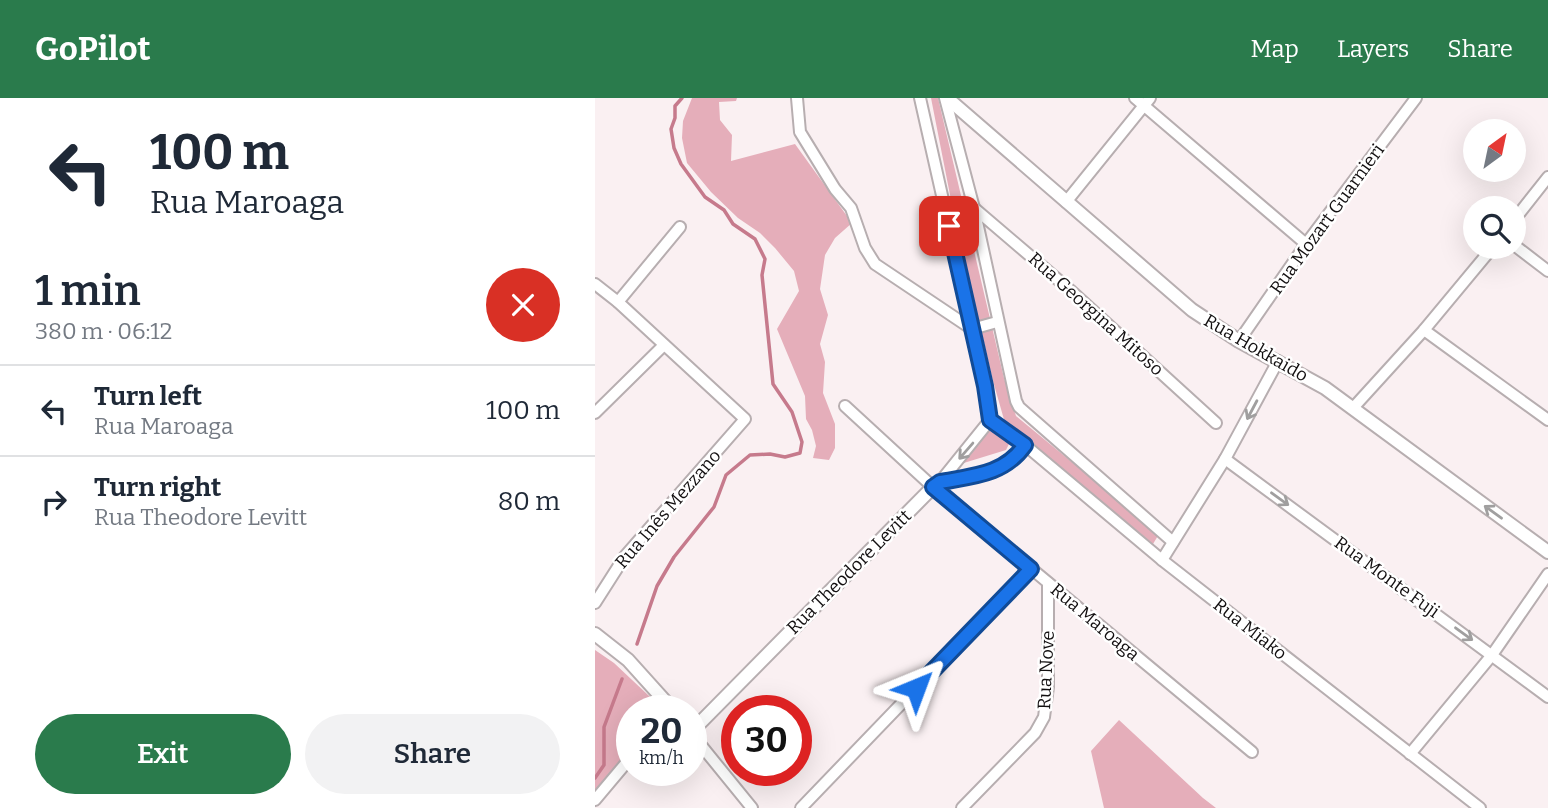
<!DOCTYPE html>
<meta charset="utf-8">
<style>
body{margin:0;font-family:Bitter,serif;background:#f2f2f3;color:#1f2937;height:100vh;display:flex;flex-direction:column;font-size:26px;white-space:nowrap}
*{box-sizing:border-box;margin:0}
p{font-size:23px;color:#747a83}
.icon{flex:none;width:38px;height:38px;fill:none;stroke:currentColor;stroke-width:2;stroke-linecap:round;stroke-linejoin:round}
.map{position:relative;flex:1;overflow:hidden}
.details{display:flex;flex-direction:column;background:#fff;width:595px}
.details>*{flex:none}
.guide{background:#fff;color:#1f2937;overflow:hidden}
.needle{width:46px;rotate:33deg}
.buttons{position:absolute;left:868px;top:21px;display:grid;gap:14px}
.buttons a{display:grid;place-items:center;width:63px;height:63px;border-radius:50%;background:#fff;box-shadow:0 7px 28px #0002;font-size:35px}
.speed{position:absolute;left:21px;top:597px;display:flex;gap:14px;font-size:35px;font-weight:700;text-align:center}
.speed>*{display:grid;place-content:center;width:91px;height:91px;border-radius:50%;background:#fff;box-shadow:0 7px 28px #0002;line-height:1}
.speed small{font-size:18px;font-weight:400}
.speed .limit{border:10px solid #d22;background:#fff;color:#111}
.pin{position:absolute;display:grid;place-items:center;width:60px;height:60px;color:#fff;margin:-30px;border-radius:14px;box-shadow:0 4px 10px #0006}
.me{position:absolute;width:77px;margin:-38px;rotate:44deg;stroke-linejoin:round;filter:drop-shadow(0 0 5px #0008)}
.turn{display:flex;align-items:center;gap:24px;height:147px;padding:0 35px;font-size:32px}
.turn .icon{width:91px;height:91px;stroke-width:2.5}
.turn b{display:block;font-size:49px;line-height:60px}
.round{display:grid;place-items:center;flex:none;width:74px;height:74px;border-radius:37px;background:#f2f2f3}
.headline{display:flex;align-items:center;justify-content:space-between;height:119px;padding:0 35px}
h1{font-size:42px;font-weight:600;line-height:52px}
.action{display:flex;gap:14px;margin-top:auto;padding:14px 35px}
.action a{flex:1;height:80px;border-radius:42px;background:#2a7b4c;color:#fff;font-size:28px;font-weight:600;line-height:80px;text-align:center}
.action a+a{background:#f2f2f3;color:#1f2937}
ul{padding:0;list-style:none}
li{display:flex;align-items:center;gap:21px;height:91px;padding:0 35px;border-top:2px solid #e0e1e3}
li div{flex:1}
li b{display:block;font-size:26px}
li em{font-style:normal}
header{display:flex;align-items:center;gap:42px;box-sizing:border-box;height:98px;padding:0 35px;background:#2a7b4c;color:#fff}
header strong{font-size:33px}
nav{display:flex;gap:38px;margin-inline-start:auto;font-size:24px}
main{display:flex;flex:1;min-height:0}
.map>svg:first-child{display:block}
</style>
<header>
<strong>GoPilot</strong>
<nav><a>Map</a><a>Layers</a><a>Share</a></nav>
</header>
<main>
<section class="details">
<div class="guide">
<div class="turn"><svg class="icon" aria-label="left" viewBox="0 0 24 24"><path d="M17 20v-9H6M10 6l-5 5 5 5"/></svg><div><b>100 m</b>Rua Maroaga</div></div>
</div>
<div class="headline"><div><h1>1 min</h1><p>380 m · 06:12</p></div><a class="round" style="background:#d93025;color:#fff"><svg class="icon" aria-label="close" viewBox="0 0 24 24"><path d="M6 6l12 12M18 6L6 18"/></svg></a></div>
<ul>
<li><svg class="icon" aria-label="left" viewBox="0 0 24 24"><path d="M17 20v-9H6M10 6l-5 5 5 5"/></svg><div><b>Turn left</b><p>Rua Maroaga</p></div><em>100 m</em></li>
<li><svg class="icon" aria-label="right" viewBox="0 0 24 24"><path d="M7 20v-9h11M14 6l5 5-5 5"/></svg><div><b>Turn right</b><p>Rua Theodore Levitt</p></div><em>80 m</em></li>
</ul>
<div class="action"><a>Exit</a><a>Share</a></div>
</section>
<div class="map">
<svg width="953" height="710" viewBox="0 0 953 710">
<rect width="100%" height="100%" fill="#faf0f2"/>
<g fill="#e5aeba">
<path d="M97 0H142L141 3 124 4 125 22 137 37 136 63 200 46 257 125 240 140 230 157 225 191 233 217 225 246 230 264 228 295 240 326V350L234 362 218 360 221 348 217 332 211 321 210 298 182 231 204 193 199 173 180 150 165 135 143 120 116 94 92 65 87 40 88 23Z"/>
<path d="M336 0H343L409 280 421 318 564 436 558 446 440 348 424 337H415V344L411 352 359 368 387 337 394 333 412 332 398 283 357 107Z"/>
<path d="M0 552 19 565 69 612H37V652L0 696Z"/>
<path d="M524 622 608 700 621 710H509L496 653Z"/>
</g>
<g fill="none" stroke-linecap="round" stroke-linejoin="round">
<g stroke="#c67a8c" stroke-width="3.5">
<path d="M42 546 62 488 79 459 119 409 131 377 155 357 175 356 190 359 205 355 207 344 197 314 178 286 167 177 170 161 160 141 138 126 129 112 110 99 86 66 79 50 76 31 80 20V8L87 0"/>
<path d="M0 680 9 667V629L27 581"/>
</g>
<g stroke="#b7aeb0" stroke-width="9">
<path id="service" d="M878 121 880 147"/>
</g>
<g stroke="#b7aeb0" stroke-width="14">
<g id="minor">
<path d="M202 0 205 34 240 91 256 110 270 150 280 166 377 231 402 224"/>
<path d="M325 0 390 288 395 322 430 347 567 462 885 710"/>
<path d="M350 0 379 110 421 303 424 309 578 444"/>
<path d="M540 0 711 146"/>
<path d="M471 104 555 0"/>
<path d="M379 110 475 192 621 325"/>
<path d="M919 122 953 79"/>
<path d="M919 147 953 173"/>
<path d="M0 186 23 204 150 321 30 458 0 505"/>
<path d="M23 204 85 129"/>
<path d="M829 232 953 322"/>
<path d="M644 243 711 146 821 0"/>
<path d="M250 308 338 389 657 654"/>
<path d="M758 310 829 232 898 149"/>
<path d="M0 315 69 247"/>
<path d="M630 361 953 599"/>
<path d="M345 384 395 322"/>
<path d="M567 462 630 361 683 263"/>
<path d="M96 635 157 710"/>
<path d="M815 656 897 557 953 476"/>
<path d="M0 702 37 658"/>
<path d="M206 710 436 471"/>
<path d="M367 710 440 635 449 619 453 589V485"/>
</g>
</g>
<g stroke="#b7aeb0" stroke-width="16">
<g id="tertiary">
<path d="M352 0 597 212 644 243 730 290 953 454"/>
<path d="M0 536 33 562 78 612"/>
<path d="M96 634 338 389 345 384C378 378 409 377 430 347"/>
</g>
</g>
<use href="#service" stroke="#fff" stroke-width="5"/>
<use href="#minor" stroke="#fff" stroke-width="10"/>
<use href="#tertiary" stroke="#fff" stroke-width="12"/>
</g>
<defs><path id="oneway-shaft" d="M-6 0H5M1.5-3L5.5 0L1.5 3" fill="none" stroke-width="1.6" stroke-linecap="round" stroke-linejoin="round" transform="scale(1.75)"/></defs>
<g stroke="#a09f9f">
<use href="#oneway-shaft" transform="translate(657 312) rotate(118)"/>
<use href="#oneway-shaft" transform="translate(371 353) rotate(131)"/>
<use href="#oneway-shaft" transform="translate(685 401) rotate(36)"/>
<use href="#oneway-shaft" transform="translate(898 414) rotate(-144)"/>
<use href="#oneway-shaft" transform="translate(869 536) rotate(36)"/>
</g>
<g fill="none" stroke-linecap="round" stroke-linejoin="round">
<g stroke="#114b97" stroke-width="18">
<path id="route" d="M321 590 436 471 338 389 345 384C378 378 409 377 430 347L395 322 390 288 354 128"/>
</g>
<use href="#route" stroke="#1a73e8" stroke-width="12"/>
</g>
<g text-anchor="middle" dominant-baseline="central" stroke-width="5" stroke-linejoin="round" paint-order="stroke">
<g font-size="18" fill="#120f10" stroke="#fff">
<text transform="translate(732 121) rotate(-54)">Rua Mozart Guarnieri</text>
<text transform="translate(501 216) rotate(42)">Rua Georgina Mitoso</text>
<text transform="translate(661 250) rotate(30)">Rua Hokkaido</text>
<text transform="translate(73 411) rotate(-49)">Rua Inês Mezzano</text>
<text transform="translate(254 474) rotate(-45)">Rua Theodore Levitt</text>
<text transform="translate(792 479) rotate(36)">Rua Monte Fuji</text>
<text transform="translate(500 524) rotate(40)">Rua Maroaga</text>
<text transform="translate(655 531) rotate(38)">Rua Miako</text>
<text transform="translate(451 572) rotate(-87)">Rua Nove</text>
</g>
</g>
</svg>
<div class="buttons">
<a><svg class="needle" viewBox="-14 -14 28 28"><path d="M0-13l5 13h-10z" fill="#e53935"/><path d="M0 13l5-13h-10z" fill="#747a83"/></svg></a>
<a><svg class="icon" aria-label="search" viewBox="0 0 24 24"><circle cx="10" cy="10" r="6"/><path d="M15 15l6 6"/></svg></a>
</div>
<div class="speed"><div>20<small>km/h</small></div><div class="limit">30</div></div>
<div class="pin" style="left:354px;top:128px;background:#d93025"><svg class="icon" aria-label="arrive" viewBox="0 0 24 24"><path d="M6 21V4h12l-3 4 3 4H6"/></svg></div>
<svg class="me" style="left:321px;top:590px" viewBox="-20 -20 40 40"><path d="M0-17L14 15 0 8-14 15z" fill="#1a73e8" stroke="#fff" stroke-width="4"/></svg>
</div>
</main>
